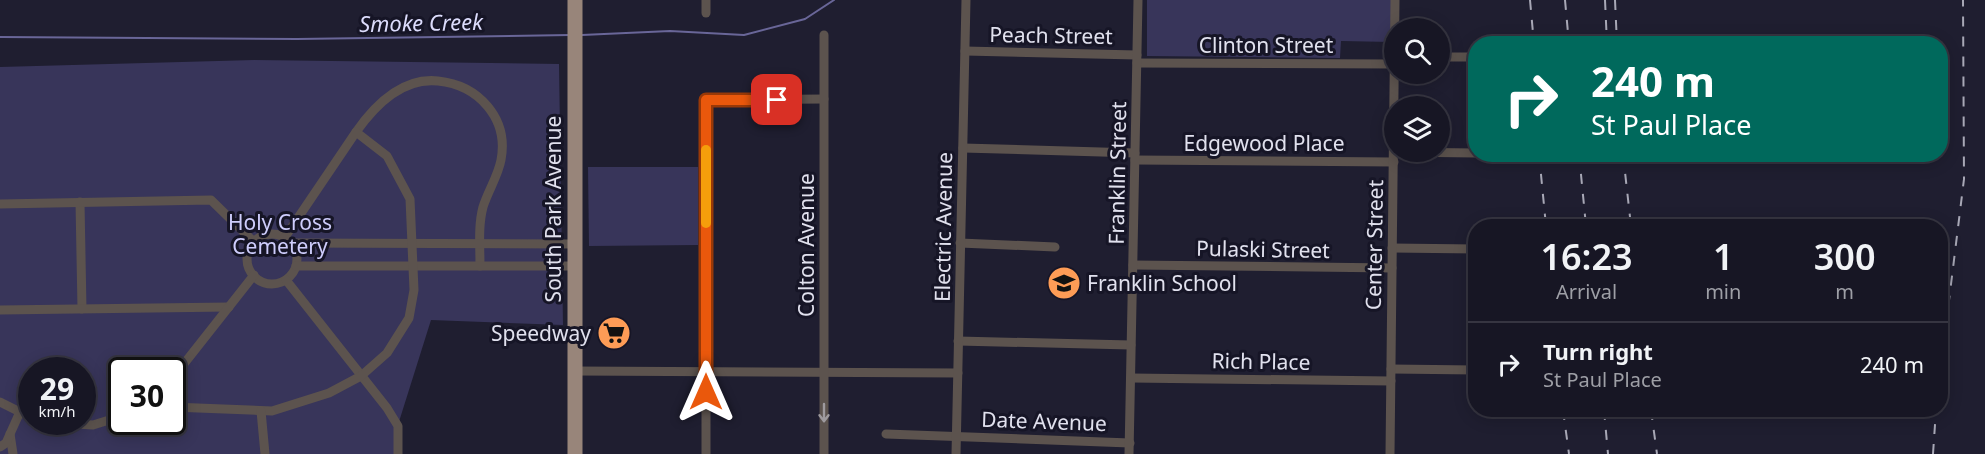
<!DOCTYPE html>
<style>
body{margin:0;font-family:"Noto Sans",sans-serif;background:#201f2c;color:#f1f3f6;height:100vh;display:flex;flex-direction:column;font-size:22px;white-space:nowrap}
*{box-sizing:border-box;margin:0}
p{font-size:20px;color:#9e9fa6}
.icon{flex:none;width:33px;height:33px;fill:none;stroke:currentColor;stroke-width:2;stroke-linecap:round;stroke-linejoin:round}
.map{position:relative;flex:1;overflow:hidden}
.details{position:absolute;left:1468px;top:219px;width:480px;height:198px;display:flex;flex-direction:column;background:#171624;border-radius:24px;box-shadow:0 3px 15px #0003,0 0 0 2px #363541}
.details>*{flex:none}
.top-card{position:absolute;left:1468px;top:36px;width:480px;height:126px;border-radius:24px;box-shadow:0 3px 15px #0003,0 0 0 2px #363541;background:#00695c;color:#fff;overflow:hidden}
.buttons{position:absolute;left:1384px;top:18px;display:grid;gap:12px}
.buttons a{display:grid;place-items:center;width:66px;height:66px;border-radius:50%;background:#171624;box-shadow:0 3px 15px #0003,0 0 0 2px #363541;font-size:30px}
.speed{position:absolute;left:18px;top:357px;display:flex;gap:12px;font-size:30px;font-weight:700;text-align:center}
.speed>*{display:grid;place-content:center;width:78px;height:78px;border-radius:50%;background:#171624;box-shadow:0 3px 15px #0003,0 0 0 2px #363541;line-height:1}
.speed small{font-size:15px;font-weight:400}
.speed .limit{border:3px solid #111;border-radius:9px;background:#fff;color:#111}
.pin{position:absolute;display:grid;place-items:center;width:51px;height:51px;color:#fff;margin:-26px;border-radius:12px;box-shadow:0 3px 9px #0006}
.me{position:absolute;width:66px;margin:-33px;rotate:0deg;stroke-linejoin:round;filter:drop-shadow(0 0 4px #0008)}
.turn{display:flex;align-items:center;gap:21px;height:126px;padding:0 24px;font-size:27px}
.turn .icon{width:78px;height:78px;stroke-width:2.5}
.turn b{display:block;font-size:42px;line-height:51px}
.eta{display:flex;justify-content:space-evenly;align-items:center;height:102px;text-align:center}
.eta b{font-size:36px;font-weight:600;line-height:42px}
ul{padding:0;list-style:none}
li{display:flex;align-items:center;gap:18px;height:84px;padding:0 24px;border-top:2px solid #363541}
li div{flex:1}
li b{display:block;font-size:22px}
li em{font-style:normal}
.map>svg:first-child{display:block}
</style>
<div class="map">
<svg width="1985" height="454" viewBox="0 0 1985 454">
<rect width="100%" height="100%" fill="#1f1e30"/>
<g fill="#38355a" fill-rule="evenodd">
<path d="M1147 0H1392V42L1341 41 1340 58 1147 56Z"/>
<path d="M254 60 559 64 563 325 431 320 397 428V454H0V67ZM32 370H82V422H32ZM122 370H172V422H122Z"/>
<path d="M588 167H698V245L589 246Z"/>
</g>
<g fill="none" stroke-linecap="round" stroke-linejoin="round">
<g stroke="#696698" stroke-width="2">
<path d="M582 35 670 31 744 35 805 19 834 0"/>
<path d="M0 37 297 39 570 35"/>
</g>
<g stroke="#5c534e" stroke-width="9">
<path d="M706 0V13"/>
<path d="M965 51 1137 55"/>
<path d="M1440 57H1476"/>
<path d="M1137 63 1394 64"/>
<path d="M356 132C375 105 402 77 438 81 478 85 509 118 501 160 498 176 488 191 483 207 478 226 480 246 480 266"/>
<path d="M963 148 1135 153"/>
<path d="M1394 152 1476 153"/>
<path d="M1135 160 1394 162"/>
<path d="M80 202 82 309"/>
<path d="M0 204 211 200 254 242"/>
<circle cx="272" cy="259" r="25"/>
<path d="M292 243 574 244"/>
<path d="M960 243 1055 247"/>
<path d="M1392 248 1476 249"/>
<path d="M1133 265 1392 268"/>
<path d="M296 266H574"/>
<path d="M286 280 387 408 398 426V454"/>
<path d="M0 310 229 307"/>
<path d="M958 341 1131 345"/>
<path d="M1391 369 1476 370"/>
<path d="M575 371 958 373"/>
<path d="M1131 378 1391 381"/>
<path d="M172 379 254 275"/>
<path d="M0 402 32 418"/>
<path d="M172 407 272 411 329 393 361 376 387 353 409 318 414 290 410 199 387 156 356 132 285 237"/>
<path d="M261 411 265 454"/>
<path d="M42 422 93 425 122 416"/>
<path d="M10 434 13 454"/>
<path d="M886 434 1130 443"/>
<path d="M0 447 6 443 19 414"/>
<path d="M706 454V100L824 99"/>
<path d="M824 454V35"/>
<path d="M956 454 966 0"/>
<path d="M1129 454 1138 0"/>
<path d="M1390 454 1395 0"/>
</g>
<path stroke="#98857a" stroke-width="15" d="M575 454V0"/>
<g stroke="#a8a8b6" stroke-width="2" stroke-dasharray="10 10" stroke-linecap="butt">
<path d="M1530 0 1534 44"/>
<path d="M1565 0 1569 44"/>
<path d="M1605 0 1607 44"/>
<path d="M1615 0 1617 44"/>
<path d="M1539 154 1546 226"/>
<path d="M1579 154 1586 226"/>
<path d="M1623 154 1631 226"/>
<path d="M1941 365 1964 179 1963 0"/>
<path d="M1563 410 1569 454"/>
<path d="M1604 410 1608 454"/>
<path d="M1651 410 1657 454"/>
<path d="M1933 454 1936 410"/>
</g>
</g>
<defs><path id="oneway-shaft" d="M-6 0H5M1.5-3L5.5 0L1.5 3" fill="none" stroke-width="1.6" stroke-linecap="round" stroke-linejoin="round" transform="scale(1.5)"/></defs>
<use stroke="#9e9a9e" href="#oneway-shaft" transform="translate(824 413) rotate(90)"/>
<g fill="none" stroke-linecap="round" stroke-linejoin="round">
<g stroke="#983908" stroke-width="15">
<path id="route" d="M706 392V100H777"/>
</g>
<use href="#route" stroke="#ea580c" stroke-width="10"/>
<path stroke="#f59e0b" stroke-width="10" d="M706 150V223"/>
</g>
<defs>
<g id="school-disc" transform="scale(1.725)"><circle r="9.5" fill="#fd9c56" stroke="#161526"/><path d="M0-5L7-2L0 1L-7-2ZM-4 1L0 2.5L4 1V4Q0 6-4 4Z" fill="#111"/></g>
<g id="supermarket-disc" transform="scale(1.725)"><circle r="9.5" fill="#fd9c56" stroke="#161526"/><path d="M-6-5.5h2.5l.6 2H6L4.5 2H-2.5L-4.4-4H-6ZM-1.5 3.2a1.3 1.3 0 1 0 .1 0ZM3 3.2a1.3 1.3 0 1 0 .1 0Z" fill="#111"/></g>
</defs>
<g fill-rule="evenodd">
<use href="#school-disc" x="1064" y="283"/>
<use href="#supermarket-disc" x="614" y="333"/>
</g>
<g text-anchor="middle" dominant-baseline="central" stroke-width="6" stroke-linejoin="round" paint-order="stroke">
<g font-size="21" fill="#e1e1ee" stroke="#161526">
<text transform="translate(1051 35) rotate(1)">Peach Street</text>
<text x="1266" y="45">Clinton Street</text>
<text x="1264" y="143">Edgewood Place</text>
<text transform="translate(1117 173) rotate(-89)">Franklin Street</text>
<text transform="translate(553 209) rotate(-90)">South Park Avenue</text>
<text transform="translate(943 227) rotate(-89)">Electric Avenue</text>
<text transform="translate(806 245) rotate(-90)">Colton Avenue</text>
<text transform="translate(1374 245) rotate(-89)">Center Street</text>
<text transform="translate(1263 249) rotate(1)">Pulaski Street</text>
<text transform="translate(1261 361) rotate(1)">Rich Place</text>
<text transform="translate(1044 421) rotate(2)">Date Avenue</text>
</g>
<g font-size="21" fill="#cecdfc" stroke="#161526">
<text x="280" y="222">Holy Cross<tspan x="280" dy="24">Cemetery</tspan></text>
</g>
<g font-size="21" fill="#e1e1ee" stroke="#161526" text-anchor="start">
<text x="1087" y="283">Franklin School</text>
<text x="591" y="333" text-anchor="end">Speedway</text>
</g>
<g font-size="22" font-style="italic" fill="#dcdcfc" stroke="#161526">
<text transform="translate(421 22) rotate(-1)">Smoke Creek</text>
</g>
</g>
</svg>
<div class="buttons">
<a><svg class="icon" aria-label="search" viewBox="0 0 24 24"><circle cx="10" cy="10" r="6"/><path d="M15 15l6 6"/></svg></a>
<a><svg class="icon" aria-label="layers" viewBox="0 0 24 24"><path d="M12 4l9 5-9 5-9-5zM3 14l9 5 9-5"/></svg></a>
</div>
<div class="speed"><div>29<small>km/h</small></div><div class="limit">30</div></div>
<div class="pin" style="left:777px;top:100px;background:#d93025"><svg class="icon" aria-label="arrive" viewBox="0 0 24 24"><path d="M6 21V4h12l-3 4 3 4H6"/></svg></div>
<svg class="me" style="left:706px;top:392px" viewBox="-20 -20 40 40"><path d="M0-17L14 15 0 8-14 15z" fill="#ea580c" stroke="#fff" stroke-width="4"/></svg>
<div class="top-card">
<div class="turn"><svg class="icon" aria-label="right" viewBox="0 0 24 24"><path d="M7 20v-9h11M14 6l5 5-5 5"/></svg><div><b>240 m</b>St Paul Place</div></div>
</div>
<section class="details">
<div class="eta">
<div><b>16:23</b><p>Arrival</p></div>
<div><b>1</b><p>min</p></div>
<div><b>300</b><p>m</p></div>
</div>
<ul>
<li><svg class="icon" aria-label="right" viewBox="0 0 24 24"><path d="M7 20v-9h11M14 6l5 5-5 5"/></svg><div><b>Turn right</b><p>St Paul Place</p></div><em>240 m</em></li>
</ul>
</section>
</div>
